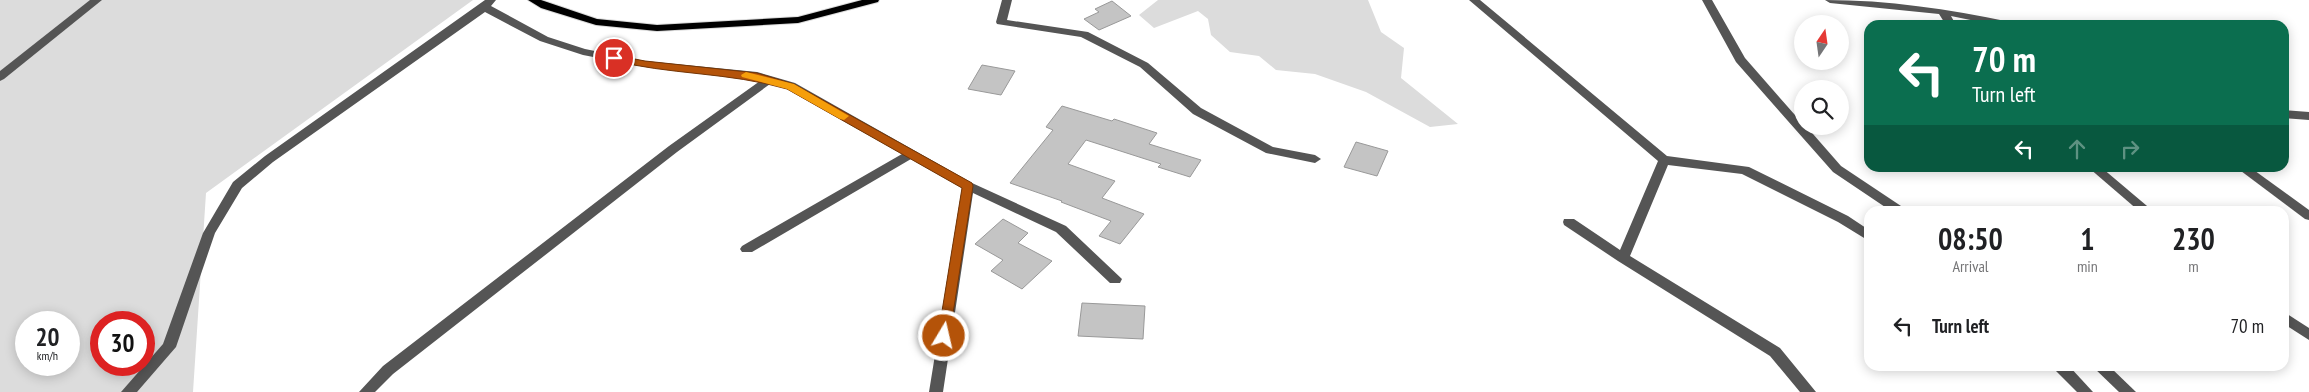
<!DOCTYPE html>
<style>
body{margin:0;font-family:"PT Sans Narrow",sans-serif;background:#f6f6f6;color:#202124;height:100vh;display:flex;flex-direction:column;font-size:19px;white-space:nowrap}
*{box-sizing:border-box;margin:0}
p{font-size:16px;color:#757577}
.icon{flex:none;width:28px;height:28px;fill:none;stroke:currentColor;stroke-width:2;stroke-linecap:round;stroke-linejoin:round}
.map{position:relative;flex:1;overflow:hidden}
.sheet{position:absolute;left:1864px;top:206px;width:425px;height:165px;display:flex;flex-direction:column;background:#fff;border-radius:15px;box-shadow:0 2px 12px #0003}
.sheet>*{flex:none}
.banner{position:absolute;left:1864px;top:20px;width:425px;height:152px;border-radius:15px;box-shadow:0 2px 12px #0003;background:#0b6e4f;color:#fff;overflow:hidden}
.needle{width:32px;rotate:13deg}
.fabs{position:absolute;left:1794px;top:15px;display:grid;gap:10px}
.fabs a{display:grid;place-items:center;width:55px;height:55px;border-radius:50%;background:#fff;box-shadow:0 2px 12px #0003;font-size:25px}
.speed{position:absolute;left:15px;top:311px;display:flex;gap:10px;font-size:25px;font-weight:700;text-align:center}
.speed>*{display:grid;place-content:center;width:65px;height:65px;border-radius:50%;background:#fff;box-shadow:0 2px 12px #0003;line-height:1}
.speed small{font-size:12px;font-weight:400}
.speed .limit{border:8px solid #d22;background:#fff;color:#111}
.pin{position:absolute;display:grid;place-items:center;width:42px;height:42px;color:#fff;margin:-21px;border:2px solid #fff;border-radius:50%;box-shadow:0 1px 5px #0007}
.me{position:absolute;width:55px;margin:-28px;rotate:9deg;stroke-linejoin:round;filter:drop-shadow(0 0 4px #0008)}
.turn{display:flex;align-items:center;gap:18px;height:105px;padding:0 25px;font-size:22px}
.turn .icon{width:65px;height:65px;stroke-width:2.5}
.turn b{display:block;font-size:35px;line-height:42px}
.lanes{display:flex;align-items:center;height:48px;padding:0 25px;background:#0003;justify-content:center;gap:25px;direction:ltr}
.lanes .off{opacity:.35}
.eta{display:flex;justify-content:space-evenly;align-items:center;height:85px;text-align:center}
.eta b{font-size:30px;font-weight:700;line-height:35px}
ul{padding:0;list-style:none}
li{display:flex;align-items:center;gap:15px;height:70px;padding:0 25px}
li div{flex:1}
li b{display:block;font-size:19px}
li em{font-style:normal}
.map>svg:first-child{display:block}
</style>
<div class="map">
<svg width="2309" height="392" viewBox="0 0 2309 392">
<rect width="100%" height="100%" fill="#fff"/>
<g fill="#dcdcdc" fill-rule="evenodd">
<path d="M0 0H473L206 193 193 392H0ZM26 322H69V365H26ZM101 322H144V365H101Z"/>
<path d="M1158 0H1368L1381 32 1404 48 1401 78 1458 124 1430 127 1366 92 1315 74 1276 70 1259 56 1230 52 1211 35 1208 19 1198 11 1154 28 1139 15Z"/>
</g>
<g fill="#c4c4c4" stroke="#999">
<path d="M1112 1 1131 16 1099 30 1084 19 1099 12 1095 9Z"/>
<path d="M982 65 1015 71 1001 95 968 89Z"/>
<path d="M1062 106 1112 121 1114 119 1157 133 1149 144 1201 160 1190 177 1158 167 1161 164 1086 140 1068 164 1115 181 1102 198 1144 214 1120 244 1099 236 1111 221 1061 202 1062 201 1010 183 1053 130 1046 127Z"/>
<path d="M1356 142 1388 151 1377 176 1344 167Z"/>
<path d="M1003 219 1028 233 1018 243 1052 261 1022 289 991 271 1003 260 975 244Z"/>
<path d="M1082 303 1145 306 1143 339 1078 336Z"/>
</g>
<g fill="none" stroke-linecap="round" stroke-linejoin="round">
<g stroke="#dbdbdb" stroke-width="2">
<path id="major" d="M528 0H541L597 19 657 25 798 17 862 0H879L878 2 798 23 657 31 596 25 541 8Z"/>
</g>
<g fill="#555" fill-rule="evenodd">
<path d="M90 0H102L4 79 0 81V71Z"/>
<path d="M485 0H496L491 6 548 37 585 49 645 61 757 72 795 83 972 183 1066 226 1122 279 1120 283H1110L1056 232 973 193 943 392H929L962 188 911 159 752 252H742L740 249 742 246 902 154 787 89 770 84 677 152 393 374 375 392H359L383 366 669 146 760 81 645 67 583 55 540 41 485 12 273 162 242 188 215 233 176 347 137 392H121L163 344 203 233 233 182 265 156Z"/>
<path d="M1002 0H1012L1007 20 1088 32 1148 63 1201 108 1273 147 1315 155 1321 159 1315 163 1266 153 1193 114 1140 67 1081 37 997 24 996 22Z"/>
<path d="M1469 0H1480L1667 156 1749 167 1848 216 1869 230V241L1838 222 1742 174 1668 165 1630 256 1780 348 1816 392H1800L1770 356 1618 261 1564 225 1563 222 1564 219H1574L1620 250 1658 161Z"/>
<path d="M1702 0H1712L1745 58 1802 123V126H1806L1841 166 1904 208 1906 211H1891L1833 172 1736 62Z"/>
<path d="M1825 0C1889 0 1947 9 2010 22L2015 25H1995L1951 16 1956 25H1946L1939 14 1830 3Z"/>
<path d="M2284 110 2309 112V120L2284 118Z"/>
<path d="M2089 168H2102L2153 211H2139Z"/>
<path d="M2237 168H2251L2309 210V220L2305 219Z"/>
<path d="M2284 312 2309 328V340L2284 324Z"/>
<path d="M2051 366H2069L2093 392H2077Z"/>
<path d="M2092 366H2109L2136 392H2119Z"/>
</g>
<use href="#major" fill="#000" fill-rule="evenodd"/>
</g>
<path fill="#b45309" stroke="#753606" d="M614 55 645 61 757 73 794 84 972 183 973 186 949 339H940L938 336 962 188 787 89C729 72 669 75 611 60V56Z"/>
<path fill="#f59e0b" d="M746 72 794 84 849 116 844 120 840 119 787 89 742 77 741 75Z"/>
</svg>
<div class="fabs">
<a><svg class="needle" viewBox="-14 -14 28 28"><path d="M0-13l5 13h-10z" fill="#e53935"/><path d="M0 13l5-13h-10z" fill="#757577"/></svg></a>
<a><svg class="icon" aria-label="search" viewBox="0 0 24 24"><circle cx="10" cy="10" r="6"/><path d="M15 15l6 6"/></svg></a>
</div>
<div class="speed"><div>20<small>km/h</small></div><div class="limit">30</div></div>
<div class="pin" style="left:614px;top:58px;background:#d93025"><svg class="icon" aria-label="arrive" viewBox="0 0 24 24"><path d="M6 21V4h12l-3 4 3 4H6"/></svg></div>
<svg class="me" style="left:944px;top:336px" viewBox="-20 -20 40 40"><circle r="17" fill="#b45309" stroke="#fff" stroke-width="3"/><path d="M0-11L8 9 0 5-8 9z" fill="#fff"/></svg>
<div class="banner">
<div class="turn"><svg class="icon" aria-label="left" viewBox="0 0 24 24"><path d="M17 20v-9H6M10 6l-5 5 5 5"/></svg><div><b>70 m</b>Turn left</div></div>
<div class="lanes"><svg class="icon" aria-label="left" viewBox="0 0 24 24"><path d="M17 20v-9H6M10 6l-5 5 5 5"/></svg><svg class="icon off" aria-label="ahead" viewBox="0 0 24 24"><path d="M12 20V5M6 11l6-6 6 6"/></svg><svg class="icon off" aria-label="right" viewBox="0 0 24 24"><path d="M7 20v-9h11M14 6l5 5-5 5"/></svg></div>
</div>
<section class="sheet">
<div class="eta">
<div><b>08:50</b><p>Arrival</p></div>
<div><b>1</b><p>min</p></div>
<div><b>230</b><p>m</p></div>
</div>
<ul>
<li><svg class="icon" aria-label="left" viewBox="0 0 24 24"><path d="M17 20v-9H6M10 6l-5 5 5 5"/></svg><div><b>Turn left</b></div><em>70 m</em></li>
</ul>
</section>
</div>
